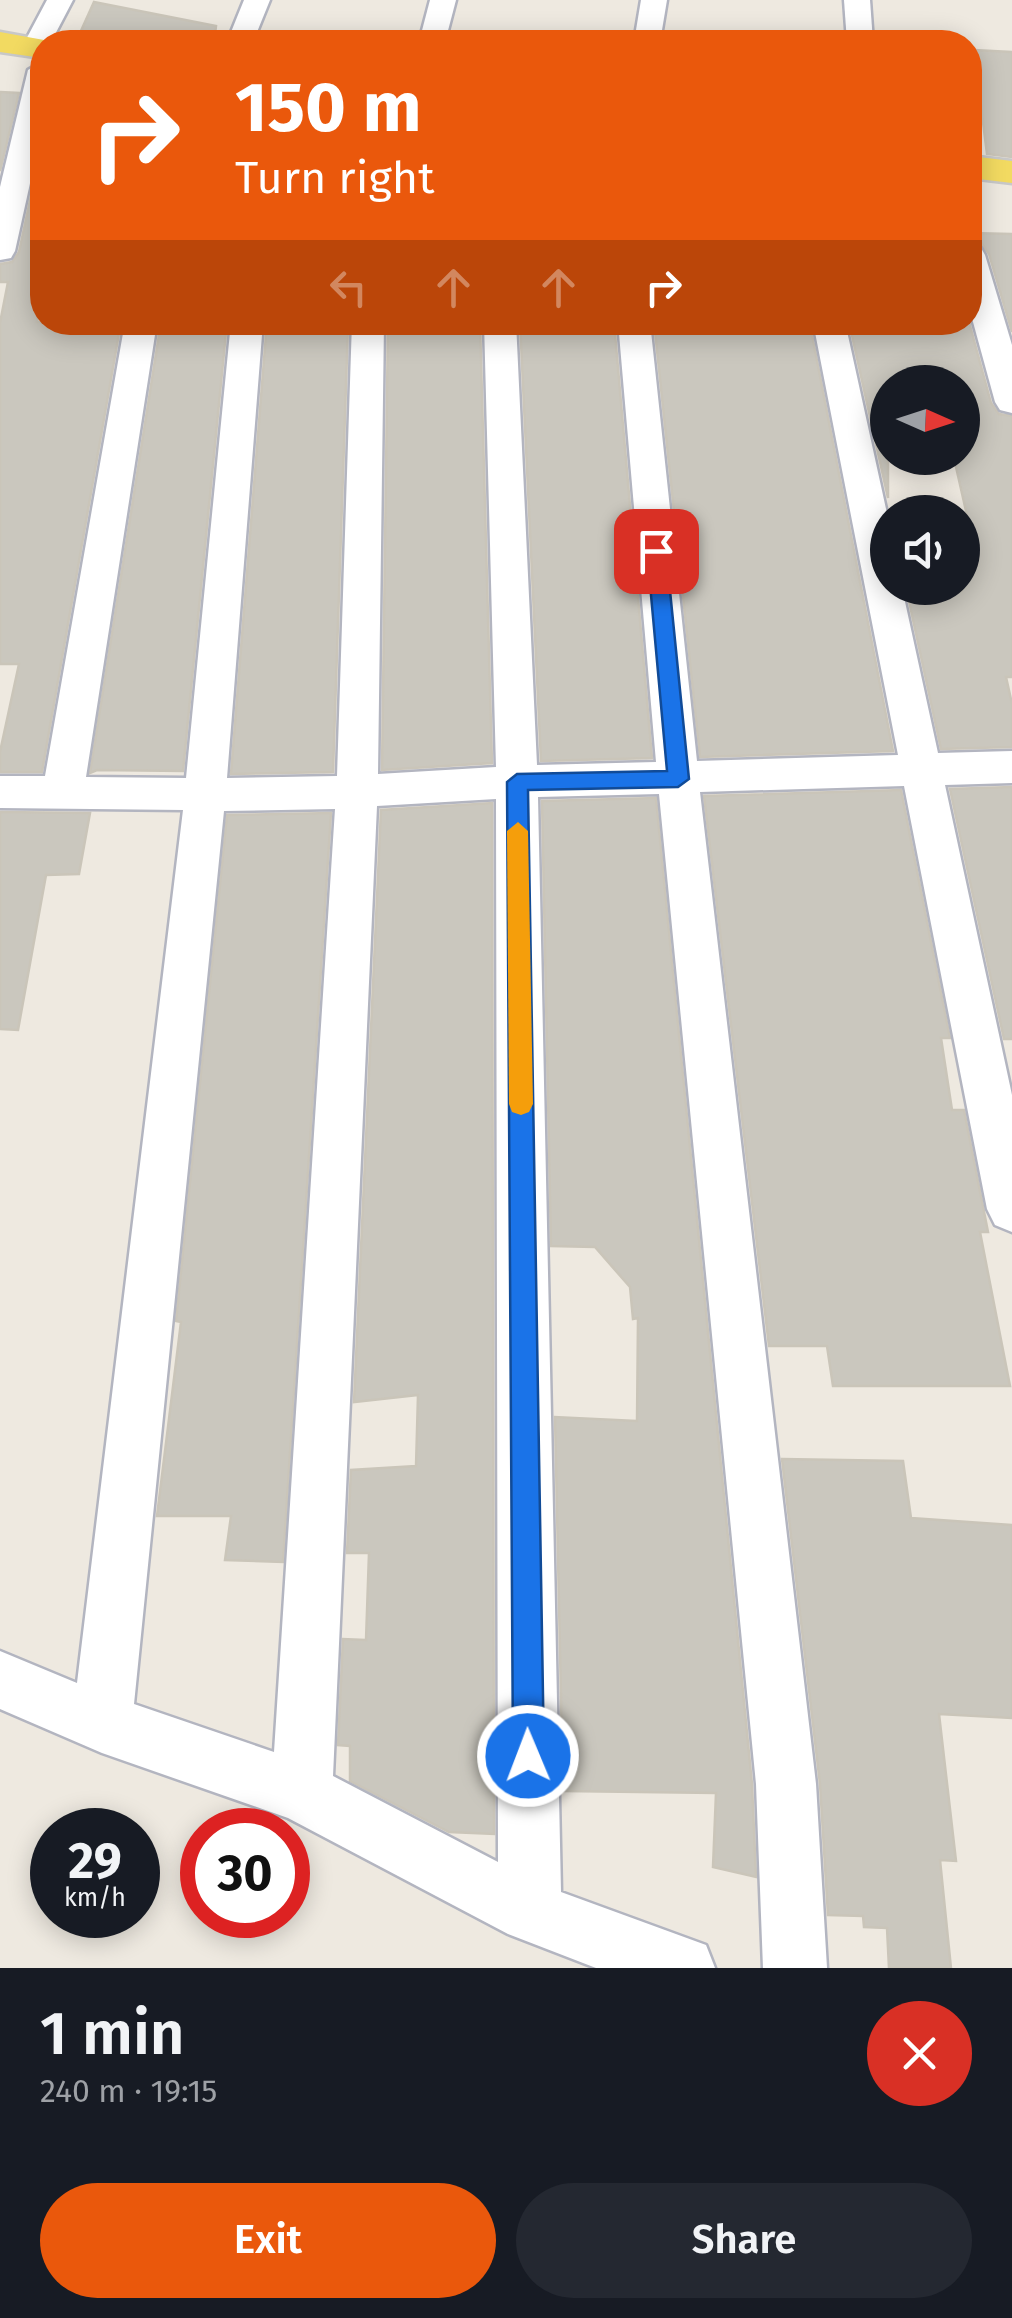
<!DOCTYPE html>
<meta charset="utf-8">
<style>
body{margin:0;font-family:"Fira Sans",sans-serif;background:#242831;color:#f1f3f6;height:100vh;display:flex;flex-direction:column;font-size:38px;white-space:nowrap}
*{box-sizing:border-box;margin:0}
p{font-size:32px;color:#9ea1a6}
.icon{flex:none;width:55px;height:55px;fill:none;stroke:currentColor;stroke-width:2;stroke-linecap:round;stroke-linejoin:round}
.map{position:relative;height:1968px;overflow:hidden}
.drawer{display:flex;flex-direction:column;background:#171b24;flex:1}
.drawer>*{flex:none}
.banner{position:absolute;left:30px;top:30px;width:952px;height:305px;border-radius:40px;box-shadow:0 5px 25px #0003;background:#ea580c;color:#fff;overflow:hidden}
.needle{width:65px;rotate:93deg}
.buttons{position:absolute;left:870px;top:365px;display:grid;gap:20px}
.buttons a{display:grid;place-items:center;width:110px;height:110px;border-radius:50%;background:#171b24;box-shadow:0 5px 25px #0003;font-size:50px}
.speed{position:absolute;left:30px;top:1808px;display:flex;gap:20px;font-size:50px;font-weight:700;text-align:center}
.speed>*{display:grid;place-content:center;width:130px;height:130px;border-radius:50%;background:#171b24;box-shadow:0 5px 25px #0003;line-height:1}
.speed small{font-size:25px;font-weight:400}
.speed .limit{border:15px solid #d22;background:#fff;color:#111}
.pin{position:absolute;display:grid;place-items:center;width:85px;height:85px;color:#fff;margin:-42px;border-radius:20px;box-shadow:0 5px 15px #0006}
.me{position:absolute;width:110px;margin:-55px;rotate:359deg;stroke-linejoin:round;filter:drop-shadow(0 0 8px #0008)}
.turn{display:flex;align-items:center;gap:35px;height:210px;padding:0 40px;font-size:45px}
.turn .icon{width:130px;height:130px;stroke-width:2.5}
.turn b{display:block;font-size:70px;line-height:85px}
.lanes{display:flex;align-items:center;height:95px;padding:0 40px;background:#0003;justify-content:center;gap:50px;direction:ltr}
.lanes .off{opacity:.35}
.round{display:grid;place-items:center;flex:none;width:105px;height:105px;border-radius:52px;background:#242831}
.head{display:flex;align-items:center;justify-content:space-between;height:170px;padding:0 40px}
h1{font-size:60px;font-weight:600;line-height:75px}
.button{display:flex;gap:20px;margin-top:auto;padding:20px 40px}
.button a{flex:1;height:115px;border-radius:60px;background:#ea580c;color:#fff;font-size:40px;font-weight:600;line-height:115px;text-align:center}
.button a+a{background:#242831;color:#f1f3f6}
.map>svg:first-child{display:block}
</style>
<div class="map">
<svg width="1012" height="1968" viewBox="0 0 1012 1968">
<rect width="100%" height="100%" fill="#eee9e0"/>
<g fill="#cac7be" stroke="#cac5b9" stroke-width="2.5">
<path d="M94 2 216 26 214 42H76Z"/>
<path d="M974 50 1012 52V157L987 154Z"/>
<path d="M0 92 19 93 0 171Z"/>
<path d="M42 144V296L37 322H121L42 772H0V752L19 664H0V323L8 282H0V264L12 262 19 252Z"/>
<path d="M970 233 1012 234V332L989 254 982 244 970 242Z"/>
<path d="M161 322H227L183 771 97 770 90 773Z"/>
<path d="M267 322 348 326 333 772 231 774Z"/>
<path d="M388 322H480L492 763 382 770Z"/>
<path d="M520 322H614L652 758 541 761Z"/>
<path d="M654 322H744L745 329 811 330 893 751 700 757Z"/>
<path d="M849 322H969L991 403 999 414 1012 416V677H1006L1012 704V747L941 749 907 592 962 591V564H978L954 458H962V382H888V498Z"/>
<path d="M1012 787V1039H1004L950 789Z"/>
<path d="M901 790 950 1038H941L952 1110H964L988 1232H980L1010 1386H833L827 1346H769L704 796Z"/>
<path d="M656 798 752 1784 756 1877 713 1867 716 1793 563 1791 555 1417 637 1421 638 1318 633 1319 630 1287 595 1247 551 1246 542 801Z"/>
<path d="M492 803 494 1834 449 1832 350 1781V1746L338 1745 343 1639 366 1640 369 1553H347L351 1470 416 1466 418 1395 354 1402 381 810Z"/>
<path d="M0 812 90 813 79 874 46 875 18 1030 0 1029Z"/>
<path d="M331 813 283 1562 225 1560 231 1516H157L181 1322 176 1321 227 815Z"/>
<path d="M782 1459 903 1461 911 1518 1012 1525V1718L939 1714 956 1861 940 1860 951 1968H889L887 1928 864 1927 863 1916 828 1915 820 1784Z"/>
</g>
<g fill="none" stroke-linecap="round" stroke-linejoin="round">
<g stroke="#b3b5c0" stroke-width="5">
<g id="minor">
<path d="M47 0H73L51 42H42V53H25L22 47Z"/>
<path d="M244 0H270L253 42H227Z"/>
<path d="M430 0H456L445 42H419Z"/>
<path d="M641 0H667L660 42H634Z"/>
<path d="M844 0H870L873 42H847Z"/>
<path d="M42 62V129L15 251 11 258 0 260V187L28 70Z"/>
<path d="M970 246 981 248 985 255 1012 345V413L1000 410 995 402 970 311Z"/>
<path d="M125 322H157L86 777 186 778 231 322H263L227 778 337 776 352 322H384L378 774 496 767 484 322H516L537 765 656 762 618 322H650L697 761 898 755 813 322H845L888 518V588H902L938 753 1012 751V783L945 785 1012 1095V1232L995 1225 987 1209 904 786 700 792 816 1784 827 1968H763L756 1784 659 794 538 797 561 1892 706 1945 715 1968H596L508 1934 288 1818 102 1753 0 1709V1651L77 1683 183 810 0 808V776H45ZM496 799 498 1862 333 1776 377 806ZM335 809 274 1752 134 1704 224 811Z"/>
</g>
</g>
<g stroke="#c8c8c8" stroke-width="5">
<g id="major">
<path d="M0 32 55 42H42V58L0 52Z"/>
<path d="M970 156 1012 161V183L970 178Z"/>
</g>
</g>
<use href="#minor" fill="#fff" fill-rule="evenodd"/>
<use href="#major" fill="#f2da61" fill-rule="evenodd"/>
</g>
<path fill="#1a73e8" stroke="#114b97" stroke-width="2.5" d="M656 544 666 551 689 779 678 787 528 790 544 1756 539 1767 528 1771 518 1767 513 1756 507 782 517 774 667 771 647 551Z"/>
<path fill="#f59e0b" d="M518 822 528 831 533 1104 529 1112 521 1115 512 1112 509 1104 507 831Z"/>
</svg>
<div class="buttons">
<a><svg class="needle" viewBox="-14 -14 28 28"><path d="M0-13l5 13h-10z" fill="#e53935"/><path d="M0 13l5-13h-10z" fill="#9ea1a6"/></svg></a>
<a><svg class="icon" aria-label="sound" viewBox="0 0 24 24"><path d="M4 9h4l5-4v14l-5-4H4zM17 9q2 3 0 6"/></svg></a>
</div>
<div class="speed"><div>29<small>km/h</small></div><div class="limit">30</div></div>
<div class="pin" style="left:656px;top:551px;background:#d93025"><svg class="icon" aria-label="arrive" viewBox="0 0 24 24"><path d="M6 21V4h12l-3 4 3 4H6"/></svg></div>
<svg class="me" style="left:528px;top:1756px" viewBox="-20 -20 40 40"><circle r="17" fill="#1a73e8" stroke="#fff" stroke-width="3"/><path d="M0-11L8 9 0 5-8 9z" fill="#fff"/></svg>
<div class="banner">
<div class="turn"><svg class="icon" aria-label="right" viewBox="0 0 24 24"><path d="M7 20v-9h11M14 6l5 5-5 5"/></svg><div><b>150 m</b>Turn right</div></div>
<div class="lanes"><svg class="icon off" aria-label="left" viewBox="0 0 24 24"><path d="M17 20v-9H6M10 6l-5 5 5 5"/></svg><svg class="icon off" aria-label="ahead" viewBox="0 0 24 24"><path d="M12 20V5M6 11l6-6 6 6"/></svg><svg class="icon off" aria-label="ahead" viewBox="0 0 24 24"><path d="M12 20V5M6 11l6-6 6 6"/></svg><svg class="icon" aria-label="right" viewBox="0 0 24 24"><path d="M7 20v-9h11M14 6l5 5-5 5"/></svg></div>
</div>
</div>
<section class="drawer">
<div class="head"><div><h1>1 min</h1><p>240 m · 19:15</p></div><a class="round" style="background:#d93025;color:#fff"><svg class="icon" aria-label="close" viewBox="0 0 24 24"><path d="M6 6l12 12M18 6L6 18"/></svg></a></div>
<div class="button"><a>Exit</a><a>Share</a></div>
</section>
